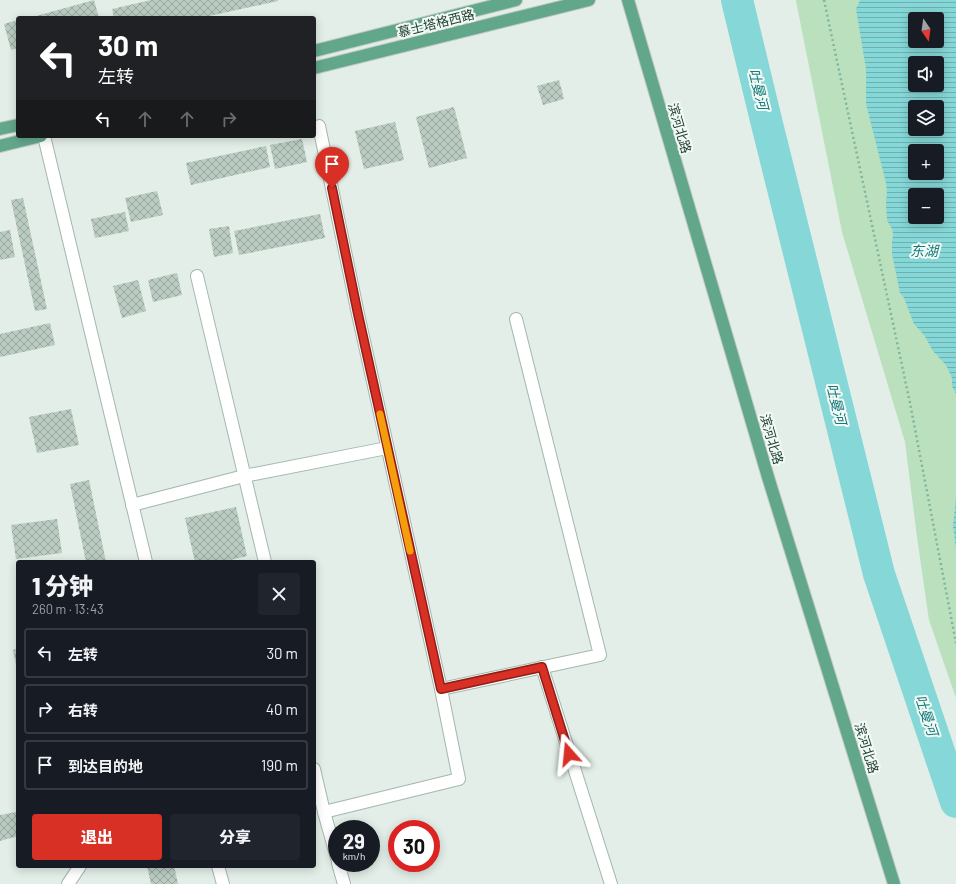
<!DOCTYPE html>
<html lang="zh">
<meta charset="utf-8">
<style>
body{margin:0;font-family:Barlow,"Noto Sans SC",sans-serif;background:#20242c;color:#f1f3f6;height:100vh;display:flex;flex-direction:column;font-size:15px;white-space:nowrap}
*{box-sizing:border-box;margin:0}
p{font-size:13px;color:#9ea1a6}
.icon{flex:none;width:22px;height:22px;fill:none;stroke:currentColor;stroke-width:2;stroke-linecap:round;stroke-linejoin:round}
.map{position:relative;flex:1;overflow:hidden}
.panel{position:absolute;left:16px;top:560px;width:300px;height:308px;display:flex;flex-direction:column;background:#171b24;border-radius:4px;box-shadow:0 2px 10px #0003}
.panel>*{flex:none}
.banner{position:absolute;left:16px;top:16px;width:300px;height:122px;border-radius:4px;box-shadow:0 2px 10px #0003;background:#202124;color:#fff;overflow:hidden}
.needle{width:26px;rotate:167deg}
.buttons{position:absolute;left:908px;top:12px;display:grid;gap:8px}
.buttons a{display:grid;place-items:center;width:36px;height:36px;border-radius:4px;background:#171b24;box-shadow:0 2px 10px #0003;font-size:20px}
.speed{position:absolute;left:328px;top:820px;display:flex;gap:8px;font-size:20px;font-weight:700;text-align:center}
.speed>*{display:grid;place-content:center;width:52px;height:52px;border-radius:50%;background:#171b24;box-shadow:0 2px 10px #0003;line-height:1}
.speed small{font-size:10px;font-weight:400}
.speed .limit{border:6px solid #d22;background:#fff;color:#111}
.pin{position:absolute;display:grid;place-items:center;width:34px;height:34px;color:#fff;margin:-41px -17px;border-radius:50% 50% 50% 0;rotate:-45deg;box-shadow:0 0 4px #0007}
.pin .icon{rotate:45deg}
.me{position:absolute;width:44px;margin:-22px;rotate:342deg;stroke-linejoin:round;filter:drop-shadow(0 0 3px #0008)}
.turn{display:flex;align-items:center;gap:14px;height:84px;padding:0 16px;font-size:18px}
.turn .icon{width:52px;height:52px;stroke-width:2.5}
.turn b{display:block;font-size:28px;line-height:34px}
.lanes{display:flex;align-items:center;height:38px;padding:0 16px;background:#0003;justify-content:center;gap:20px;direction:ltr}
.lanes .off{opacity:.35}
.round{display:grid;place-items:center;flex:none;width:42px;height:42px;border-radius:4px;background:#20242c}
.summary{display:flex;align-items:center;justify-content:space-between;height:68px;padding:0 16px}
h1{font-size:24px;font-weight:800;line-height:30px}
.primary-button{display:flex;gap:8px;margin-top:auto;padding:8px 16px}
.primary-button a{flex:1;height:46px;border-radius:4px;background:#d93025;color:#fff;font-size:16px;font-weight:800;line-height:46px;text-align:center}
.primary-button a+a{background:#20242c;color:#f1f3f6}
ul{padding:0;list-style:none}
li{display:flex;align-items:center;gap:12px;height:50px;margin:0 8px 6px;padding:0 8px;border:2px solid #363941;border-radius:4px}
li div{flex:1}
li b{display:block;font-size:15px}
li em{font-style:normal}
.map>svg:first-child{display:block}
</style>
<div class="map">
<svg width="956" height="884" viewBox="0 0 956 884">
<defs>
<pattern id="water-rules" width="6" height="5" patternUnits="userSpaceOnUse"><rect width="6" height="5" fill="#86d7d7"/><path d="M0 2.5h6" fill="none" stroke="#6db0af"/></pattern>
<pattern id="building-cross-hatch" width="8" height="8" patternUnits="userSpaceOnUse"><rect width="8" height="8" fill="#baccc2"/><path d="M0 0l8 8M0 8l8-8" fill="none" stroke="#97a79e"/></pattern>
</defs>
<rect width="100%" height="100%" fill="#e2eee7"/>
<path fill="#bae0be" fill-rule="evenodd" d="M796 0H956V698L929 620 917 537 905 442 842 232 796 1ZM915 19H937V41H915ZM915 63H937V85H915ZM915 107H937V129H915ZM915 151H937V173H915ZM915 195H937V217H915Z"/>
<g fill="url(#water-rules)" fill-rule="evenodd">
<path d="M860 0H956V394L952 386V378L946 365 933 351 924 335 914 324 904 298 900 293 892 254V242L893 235 892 229 887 220 886 203 887 192 886 183 866 104V69L856 9ZM915 19H937V41H915ZM915 63H937V85H915ZM915 107H937V129H915ZM915 151H937V173H915ZM915 195H937V217H915Z"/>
<path d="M956 498V549L953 526Z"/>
</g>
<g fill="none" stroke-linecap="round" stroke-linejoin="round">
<path stroke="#86d7d7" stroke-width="32" d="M737 0 765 116 879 574 956 802"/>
</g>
<g fill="url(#building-cross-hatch)">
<path d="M94 0 99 18H29Z"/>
<path d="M151 0H278V1L200 18H114L112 9Z"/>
<path d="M18 20V48L11 50 4 24Z"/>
<path d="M559 80 564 99 543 105 537 86Z"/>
<path d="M454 107 467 158 429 168 416 117Z"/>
<path d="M395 122 404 160 364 169 355 131Z"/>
<path d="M302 139 307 162 275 169 270 145Z"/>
<path d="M266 146 270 167 191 185 186 163Z"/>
<path d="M157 191 163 215 131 222 125 198Z"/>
<path d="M23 198 47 309 35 311 11 200Z"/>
<path d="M125 212 129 231 95 238 91 219Z"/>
<path d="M320 214 325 238 239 255 234 231Z"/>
<path d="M229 226 233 253 214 257 209 229Z"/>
<path d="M10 230 15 257 0 260V232Z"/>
<path d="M177 273 182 295 153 302 148 280Z"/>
<path d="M138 280 146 311 122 318 113 286Z"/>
<path d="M50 323 55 345 0 357V334Z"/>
<path d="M71 409 79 445 37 453 29 417Z"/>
<path d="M89 480 106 562H86L70 484Z"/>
<path d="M236 507 247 556 222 562H195L185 518Z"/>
<path d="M57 519 62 553 16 559 11 525Z"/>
<path d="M18 648V670H17L13 650Z"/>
<path d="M16 812 18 821V836L0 841V815Z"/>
<path d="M147 866H174L178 884H151Z"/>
</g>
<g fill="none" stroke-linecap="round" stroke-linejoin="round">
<g stroke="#a4b7ad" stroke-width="14">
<g id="minor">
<path d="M319 126 358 314 441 689 459 779 324 812"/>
<path d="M44 136 146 562"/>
<path d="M197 276 265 562"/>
<path d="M132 505 244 476 387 448"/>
<path d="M542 667 611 884"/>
<path d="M441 689 600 655 516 319"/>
<path d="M314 769 324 812 337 858"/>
<path d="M338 863 344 884"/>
<path d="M218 866 223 884"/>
<path d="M68 884 80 866"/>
</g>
</g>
<g stroke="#c1cac6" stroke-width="14">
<g id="major">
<path d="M628 0 768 477 894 884"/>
<path d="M314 51 516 0"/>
<path d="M314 68 589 0"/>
<path d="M0 129 18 125"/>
<path d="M0 146 41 136"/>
</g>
</g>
<path stroke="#80b49c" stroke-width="2.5" stroke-dasharray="2 3" stroke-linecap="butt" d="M824 0 910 403 956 643"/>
<use href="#minor" stroke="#fff" stroke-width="12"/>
<use href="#major" stroke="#63a78b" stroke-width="12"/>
</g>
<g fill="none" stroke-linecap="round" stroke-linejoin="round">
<g stroke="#8d1f18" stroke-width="10">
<path id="route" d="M332 188 358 314 441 689 542 667 569 754"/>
</g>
<use href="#route" stroke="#d93025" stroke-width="7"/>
<path stroke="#f59e0b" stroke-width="7" d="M380 414 410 551"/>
</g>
<g text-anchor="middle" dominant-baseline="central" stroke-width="4" stroke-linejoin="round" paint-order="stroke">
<g font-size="13" fill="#214133" stroke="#f3faf6">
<text transform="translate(436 23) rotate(-14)">慕士塔格西路</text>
<text transform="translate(680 128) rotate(74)">滨河北路</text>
<text transform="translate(772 439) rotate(74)">滨河北路</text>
<text transform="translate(867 748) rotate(73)">滨河北路</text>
</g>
<g font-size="14" font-style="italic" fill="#157a7c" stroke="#f3faf6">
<text transform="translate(759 89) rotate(76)">吐曼河</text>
<text x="924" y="250">东湖</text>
<text transform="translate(837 404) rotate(76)">吐曼河</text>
<text transform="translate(927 715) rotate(71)">吐曼河</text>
</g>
</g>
</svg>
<div class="buttons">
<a><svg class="needle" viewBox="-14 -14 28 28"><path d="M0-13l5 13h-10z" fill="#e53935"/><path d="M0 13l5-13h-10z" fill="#9ea1a6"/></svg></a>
<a><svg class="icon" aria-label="sound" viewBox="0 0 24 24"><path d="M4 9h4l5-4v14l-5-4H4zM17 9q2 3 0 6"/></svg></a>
<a><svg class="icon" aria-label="layers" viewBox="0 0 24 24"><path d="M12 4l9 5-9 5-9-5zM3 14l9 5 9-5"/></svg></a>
<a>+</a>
<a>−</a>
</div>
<div class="speed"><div>29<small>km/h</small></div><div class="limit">30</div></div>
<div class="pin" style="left:332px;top:188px;background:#d93025"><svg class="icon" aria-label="arrive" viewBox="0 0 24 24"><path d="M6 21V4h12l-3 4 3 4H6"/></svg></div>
<svg class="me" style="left:569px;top:754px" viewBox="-20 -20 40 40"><path d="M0-17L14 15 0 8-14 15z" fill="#d93025" stroke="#fff" stroke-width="4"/></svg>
<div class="banner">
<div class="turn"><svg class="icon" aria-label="left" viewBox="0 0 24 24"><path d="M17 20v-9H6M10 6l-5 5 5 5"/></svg><div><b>30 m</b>左转</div></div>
<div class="lanes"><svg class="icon" aria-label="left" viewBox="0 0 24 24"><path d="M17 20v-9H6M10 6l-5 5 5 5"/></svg><svg class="icon off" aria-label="ahead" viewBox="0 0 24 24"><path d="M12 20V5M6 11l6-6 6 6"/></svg><svg class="icon off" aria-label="ahead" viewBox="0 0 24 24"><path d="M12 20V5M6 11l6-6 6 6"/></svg><svg class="icon off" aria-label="right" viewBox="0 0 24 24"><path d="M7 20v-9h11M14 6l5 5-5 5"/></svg></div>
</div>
<section class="panel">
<div class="summary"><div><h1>1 分钟</h1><p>260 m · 13:43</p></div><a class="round"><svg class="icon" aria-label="close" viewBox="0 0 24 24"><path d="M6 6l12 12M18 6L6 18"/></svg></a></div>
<ul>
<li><svg class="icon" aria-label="left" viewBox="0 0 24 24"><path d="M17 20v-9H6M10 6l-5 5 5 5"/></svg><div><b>左转</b></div><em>30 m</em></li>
<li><svg class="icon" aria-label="right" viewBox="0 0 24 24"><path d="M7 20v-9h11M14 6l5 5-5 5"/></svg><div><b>右转</b></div><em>40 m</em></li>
<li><svg class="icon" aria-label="arrive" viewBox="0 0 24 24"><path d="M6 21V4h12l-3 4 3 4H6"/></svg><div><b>到达目的地</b></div><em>190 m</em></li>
</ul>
<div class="primary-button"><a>退出</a><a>分享</a></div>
</section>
</div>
